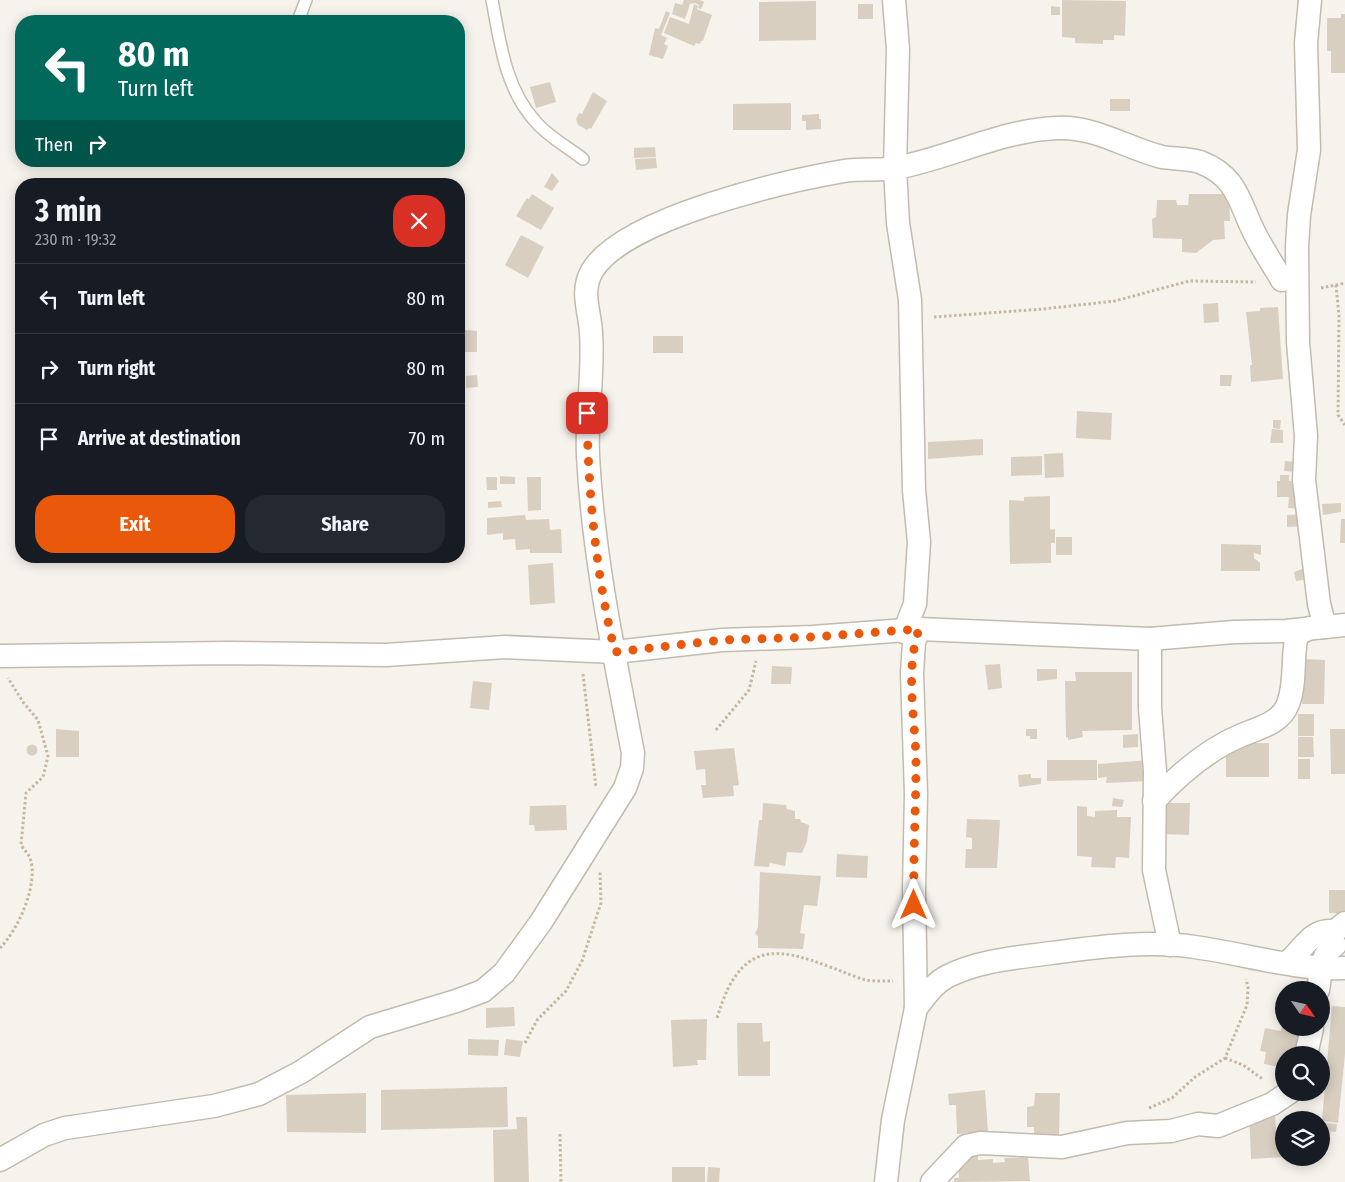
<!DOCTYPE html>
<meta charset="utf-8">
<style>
body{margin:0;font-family:"Fira Sans Condensed",sans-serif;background:#242831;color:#f1f3f6;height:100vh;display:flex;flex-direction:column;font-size:19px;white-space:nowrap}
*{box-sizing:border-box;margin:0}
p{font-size:16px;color:#9ea1a6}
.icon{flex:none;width:28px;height:28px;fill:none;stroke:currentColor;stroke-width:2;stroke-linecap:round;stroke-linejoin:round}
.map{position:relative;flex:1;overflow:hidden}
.panel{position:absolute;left:15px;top:178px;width:450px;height:385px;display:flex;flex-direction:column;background:#171b24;border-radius:20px;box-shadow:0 2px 12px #0003}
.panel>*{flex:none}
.guide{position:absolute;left:15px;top:15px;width:450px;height:152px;border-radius:20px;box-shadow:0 2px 12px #0003;background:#00695c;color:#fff;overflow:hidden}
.needle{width:32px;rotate:124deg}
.controls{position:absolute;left:1275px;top:981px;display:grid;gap:10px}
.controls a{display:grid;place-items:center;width:55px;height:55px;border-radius:50%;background:#171b24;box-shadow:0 2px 12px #0003;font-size:25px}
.pin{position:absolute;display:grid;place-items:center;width:42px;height:42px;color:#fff;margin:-21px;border-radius:10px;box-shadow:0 2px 8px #0006}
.me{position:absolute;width:55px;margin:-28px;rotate:0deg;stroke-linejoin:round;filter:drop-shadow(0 0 4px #0008)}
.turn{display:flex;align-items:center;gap:18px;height:105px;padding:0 20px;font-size:22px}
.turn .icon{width:65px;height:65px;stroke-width:2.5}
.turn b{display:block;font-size:35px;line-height:42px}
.then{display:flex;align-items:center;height:48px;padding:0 20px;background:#0003;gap:10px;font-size:19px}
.round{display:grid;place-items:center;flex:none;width:52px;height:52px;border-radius:20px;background:#242831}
.headline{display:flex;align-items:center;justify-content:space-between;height:85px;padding:0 20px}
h1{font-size:30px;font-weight:700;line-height:38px}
.action{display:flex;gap:10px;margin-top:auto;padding:10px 20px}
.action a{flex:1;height:58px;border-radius:20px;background:#ea580c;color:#fff;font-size:20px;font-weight:700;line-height:58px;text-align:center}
.action a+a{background:#242831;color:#f1f3f6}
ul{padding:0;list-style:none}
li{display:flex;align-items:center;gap:15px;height:70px;padding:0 20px;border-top:1px solid #363941}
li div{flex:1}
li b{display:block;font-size:19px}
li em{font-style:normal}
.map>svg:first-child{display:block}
</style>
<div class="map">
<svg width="1345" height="1182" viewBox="0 0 1345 1182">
<rect width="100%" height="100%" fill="#f6f3ec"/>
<g fill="#d8cfc1">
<path d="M684 0H700L704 2 701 9 698 8 699 5 695 3 690 4 685 19 672 14 675 3 682 5Z"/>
<path d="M1062 0 1126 1 1125 36 1114 35V40H1103V44L1075 43V38L1062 37Z"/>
<path d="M816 1V40L759 41V2Z"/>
<path d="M694 4 698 6 697 9 712 15 703 41H701L700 44 696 43 694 46 664 33 670 17 689 24Z"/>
<rect x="858" y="4" width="15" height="15"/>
<path d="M1051 6 1060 7V15H1051Z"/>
<path d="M666 11 670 13 661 35 667 38 664 44 668 46 663 59 649 55 655 28 659 29Z"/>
<path d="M1341 14H1345V73H1331V51H1327V18H1341Z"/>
<path d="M550 82 556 102 536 108 530 87Z"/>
<path d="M593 92 607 101 591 129 589 128 587 130 578 125 576 119 579 113 582 114Z"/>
<rect x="1110" y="99" width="20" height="12"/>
<path d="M791 103V130H733V104Z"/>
<path d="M819 114V119H821V129L806 130V121H802V115Z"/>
<path d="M655 147 656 157 634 158V148Z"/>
<path d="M656 158 657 168 636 170 635 159Z"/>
<path d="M552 173 559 181 552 191 544 187Z"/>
<path d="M532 194 554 208 541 230 516 216 527 198 529 199Z"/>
<path d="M1189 194H1229L1230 221H1224L1225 239 1213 240 1196 253 1182 252V239L1153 238 1152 219 1156 217 1157 200H1176L1177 205H1188Z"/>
<path d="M521 235 544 247 528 278 505 265Z"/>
<path d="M1218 303 1219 322 1204 323 1203 304Z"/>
<path d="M1278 307 1283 379 1251 382 1250 365H1252L1246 312 1260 311V308Z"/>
<path d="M467 330 477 331V352H459V331Z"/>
<rect x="653" y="336" width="30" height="17"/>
<path d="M477 375 478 387 466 388V376Z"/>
<path d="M1220 375H1232L1231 386H1220Z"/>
<path d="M1077 411 1112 413 1111 440 1076 438Z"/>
<path d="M1273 420H1281L1280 429 1273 428Z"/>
<path d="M1272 429 1283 430V443H1270Z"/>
<path d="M983 439V455L928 459V442Z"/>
<path d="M1063 453 1064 477 1045 478 1044 454Z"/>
<path d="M1042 456V475L1011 476V457Z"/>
<path d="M1285 461 1295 462V472L1284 471Z"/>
<path d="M1280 475H1289V481H1298L1302 509 1288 508 1289 497H1277V481H1280Z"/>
<path d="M500 476 515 477V484H500Z"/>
<path d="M486 477H497V490H487Z"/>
<path d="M527 477H541V510L528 511Z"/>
<path d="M1050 496V530L1055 529V543H1051V563L1010 564 1009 500 1024 501V497Z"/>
<path d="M501 501 502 507 488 508V502Z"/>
<path d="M1341 503V512L1323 515 1322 504Z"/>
<path d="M1307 514 1308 526 1287 527V515Z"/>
<path d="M525 515 526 520 549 519 550 530 561 529 562 553H530V549L516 550 515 539 503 540V533L487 535V518Z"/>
<path d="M1341 519H1345V543H1340Z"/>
<rect x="1056" y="537" width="16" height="18"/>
<path d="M1221 544 1261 545V555L1254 553V558L1260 563V571H1221Z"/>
<path d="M553 563 555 603 530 605 528 565Z"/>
<path d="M1305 568 1307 579 1296 581 1294 572Z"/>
<path d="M1303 659 1325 660 1324 704H1302Z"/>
<path d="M1000 664 1002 688 988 690 985 665Z"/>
<path d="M772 666 792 667 791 684H771Z"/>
<path d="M1037 669H1057V679L1037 681Z"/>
<path d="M1075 672H1132V730L1082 731 1083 737 1068 740V737L1066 738 1065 681H1076Z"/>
<path d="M473 681 492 683 489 710 470 708Z"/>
<rect x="1298" y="714" width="16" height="22"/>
<path d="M56 729 79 731V757H56Z"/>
<path d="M1026 729H1037V739H1030V736H1026Z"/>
<path d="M1330 729H1345V774H1331Z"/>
<path d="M1138 734V747L1123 748V735Z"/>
<path d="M1298 737H1313L1314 757H1298Z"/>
<path d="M1242 743H1269V777H1226V746Z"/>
<circle cx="32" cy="750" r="5.5"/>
<path d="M734 748 739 785 733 786 734 796 703 798 701 785H706L705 769 696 770 694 751Z"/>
<rect x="1298" y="759" width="12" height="20"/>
<path d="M1047 760H1097V780L1047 781Z"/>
<path d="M1148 760 1149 781 1106 783 1107 777 1098 778V764Z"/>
<path d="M1031 774V778H1041V784L1019 787 1018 775Z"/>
<path d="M1113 798 1124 800 1122 807 1112 806Z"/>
<path d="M763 803 786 805 787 809 795 811V819H800L801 822 809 825 807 841 802 853 787 852 785 866 770 863 769 867 754 866 759 820H762Z"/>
<path d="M1162 803H1190L1189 835 1161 834Z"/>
<path d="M566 805 567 830 535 831 534 825H529L530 806Z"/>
<path d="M1077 806 1087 807V816L1095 817V811L1117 810V817H1131L1129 858 1116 857 1115 868 1091 867 1092 857 1077 856Z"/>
<path d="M967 819 1000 820 997 868H965L966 849H972V838L966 837Z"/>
<path d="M837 854 868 856 867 878 836 877Z"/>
<path d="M760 872 821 876 817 906 804 905 800 933 805 934 803 949 758 948V937L755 933 758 927Z"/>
<path d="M1329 890H1345V914L1329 913Z"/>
<path d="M1332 1006 1345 1007V1054L1338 1123 1322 1121Z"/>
<path d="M514 1007 515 1026 486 1028V1008Z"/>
<path d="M707 1019 706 1060H697L698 1065 673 1067 671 1020Z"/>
<path d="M1283 1021 1284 1028H1299L1298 1035 1309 1037 1305 1055H1284V1068L1264 1064 1266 1052 1260 1051 1265 1028 1281 1031Z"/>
<path d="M737 1023H762L763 1042 770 1041V1076H738Z"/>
<path d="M468 1039 499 1040 498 1056 468 1055Z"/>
<path d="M506 1039 523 1041 520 1057 504 1055Z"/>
<path d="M507 1087 508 1127 381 1130V1090Z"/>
<path d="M985 1090 988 1132 957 1134 956 1105H949L948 1094Z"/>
<path d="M366 1093V1133L287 1132 286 1095Z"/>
<path d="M1035 1093H1060L1059 1135H1034V1127H1027V1107L1034 1106Z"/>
<path d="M1275 1112 1276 1132H1284V1157L1251 1159 1249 1113Z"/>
<path d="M516 1117H527L529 1182H494L493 1130 517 1129Z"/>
<path d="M1324 1123 1337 1124 1336 1132 1324 1131Z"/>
<path d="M978 1156V1160L993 1159V1163L1005 1162 1004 1158 1028 1157 1030 1181 954 1182V1178H959L958 1158Z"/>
<rect x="672" y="1167" width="33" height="15"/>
<path d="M708 1167 720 1168 719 1182H707Z"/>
</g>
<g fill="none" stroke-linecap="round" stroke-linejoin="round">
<g stroke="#c2bbae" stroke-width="14">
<g id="lane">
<path d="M492 0C500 42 505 88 535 121 547 136 568 147 583 159"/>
<path d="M298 21 306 0"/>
</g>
</g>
<g stroke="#c2bbae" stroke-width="25">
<g id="street">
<path d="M894 0 898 49 895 168 898 223 910 300 914 490 919 542 915 604 904 632"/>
<path d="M1310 0 1306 43 1309 150 1299 215 1297 247 1298 342 1306 436 1304 480 1319 604 1325 627"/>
<path d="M1150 639V708L1155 771 1154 870 1170 945"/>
<path d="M0 656 226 653 386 655 505 647 615 652 722 640 813 637 919 629 1150 639 1234 632 1286 631 1345 625"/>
<path d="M1154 801C1179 774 1208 749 1242 735 1259 728 1281 723 1288 704 1296 683 1292 661 1296 640L1298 634 1310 628"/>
<path d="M1287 963C1305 948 1310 929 1335 931L1345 923"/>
<path d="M1318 990C1321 974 1320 955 1335 945"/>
<path d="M916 1008C925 997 934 983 948 976 980 960 1016 958 1051 953 1099 947 1147 940 1195 947 1245 954 1294 970 1345 968"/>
<path d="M1306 1055 1312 1028"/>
<path d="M0 1160 44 1135 65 1128 214 1106 259 1094 301 1072 370 1027 456 1001 483 991 504 973 541 922 625 788 632 768 633 753C614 654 593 555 588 455 586 414 594 374 591 333 590 311 580 292 592 271 623 218 786 181 844 171 861 168 879 171 896 168 950 158 1002 130 1057 128 1095 126 1126 148 1162 157 1174 159 1188 158 1200 162 1239 177 1239 204 1256 236 1264 251 1273 265 1282 280"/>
<path d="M886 1182 893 1120 916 1008 914 890 916 794 912 673 914 642 919 629"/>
<path d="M932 1182 966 1146 980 1143 1062 1147 1127 1133 1171 1131 1198 1124 1218 1126 1272 1104 1290 1092"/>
</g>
</g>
<g stroke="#c4b79f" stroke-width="3" stroke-dasharray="2.5 2.5" stroke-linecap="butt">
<path d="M1336 285 1339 316 1338 415 1345 425"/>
<path d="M1321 288 1345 283"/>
<path d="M934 317 1043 309 1115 301 1189 281 1256 282"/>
<path d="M583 674 596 787"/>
<path d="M716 730 749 690 756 661"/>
<path d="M0 948C18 930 39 884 30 858 28 853 24 850 21 845L26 793 43 777 48 756 38 720 23 702 8 678"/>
<path d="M717 1018C744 926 790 952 859 978 869 982 882 981 893 981"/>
<path d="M525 1043 537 1020 566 991 582 961 601 903 600 871"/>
<path d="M1225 1058 1243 1065 1264 1080"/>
<path d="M1149 1108 1172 1098 1195 1077 1225 1058 1247 1005 1248 987 1246 979"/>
<path d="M560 1134 561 1182"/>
</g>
<use href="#lane" stroke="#fff" stroke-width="11"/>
<use href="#street" stroke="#fff" stroke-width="22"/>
</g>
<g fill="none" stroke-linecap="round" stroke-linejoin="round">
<path stroke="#ea580c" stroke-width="9" stroke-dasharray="0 16.2" d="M587 413C588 492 596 575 615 652L722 640 814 637 919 629C905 670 915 717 916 759 916 808 913 857 914 905"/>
</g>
</svg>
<div class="controls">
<a><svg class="needle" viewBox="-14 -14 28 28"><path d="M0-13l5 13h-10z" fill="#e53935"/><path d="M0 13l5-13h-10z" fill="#9ea1a6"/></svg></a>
<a><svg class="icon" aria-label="search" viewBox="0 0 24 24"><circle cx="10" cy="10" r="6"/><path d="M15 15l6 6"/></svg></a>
<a><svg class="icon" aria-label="layers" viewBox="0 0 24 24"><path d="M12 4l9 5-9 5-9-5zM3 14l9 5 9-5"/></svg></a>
</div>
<div class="pin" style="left:587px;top:413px;background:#d93025"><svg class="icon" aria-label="arrive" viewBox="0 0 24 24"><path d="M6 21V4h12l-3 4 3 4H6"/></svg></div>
<svg class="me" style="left:914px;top:905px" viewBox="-20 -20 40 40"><path d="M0-17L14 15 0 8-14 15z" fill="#ea580c" stroke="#fff" stroke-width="4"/></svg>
<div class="guide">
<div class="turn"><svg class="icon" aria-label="left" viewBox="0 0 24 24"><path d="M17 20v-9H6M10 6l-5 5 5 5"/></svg><div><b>80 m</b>Turn left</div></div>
<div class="then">Then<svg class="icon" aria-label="right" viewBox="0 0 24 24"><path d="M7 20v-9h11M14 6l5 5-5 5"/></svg></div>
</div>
<section class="panel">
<div class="headline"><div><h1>3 min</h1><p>230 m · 19:32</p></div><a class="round" style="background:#d93025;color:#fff"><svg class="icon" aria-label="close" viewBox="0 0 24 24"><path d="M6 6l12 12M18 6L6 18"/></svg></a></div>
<ul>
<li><svg class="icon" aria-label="left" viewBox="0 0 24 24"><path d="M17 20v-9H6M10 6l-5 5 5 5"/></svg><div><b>Turn left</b></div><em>80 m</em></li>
<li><svg class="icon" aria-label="right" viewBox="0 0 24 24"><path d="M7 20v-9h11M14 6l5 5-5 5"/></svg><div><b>Turn right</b></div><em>80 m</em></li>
<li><svg class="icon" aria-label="arrive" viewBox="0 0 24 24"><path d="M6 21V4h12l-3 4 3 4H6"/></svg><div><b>Arrive at destination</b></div><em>70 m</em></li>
</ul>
<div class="action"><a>Exit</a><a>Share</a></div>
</section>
</div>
